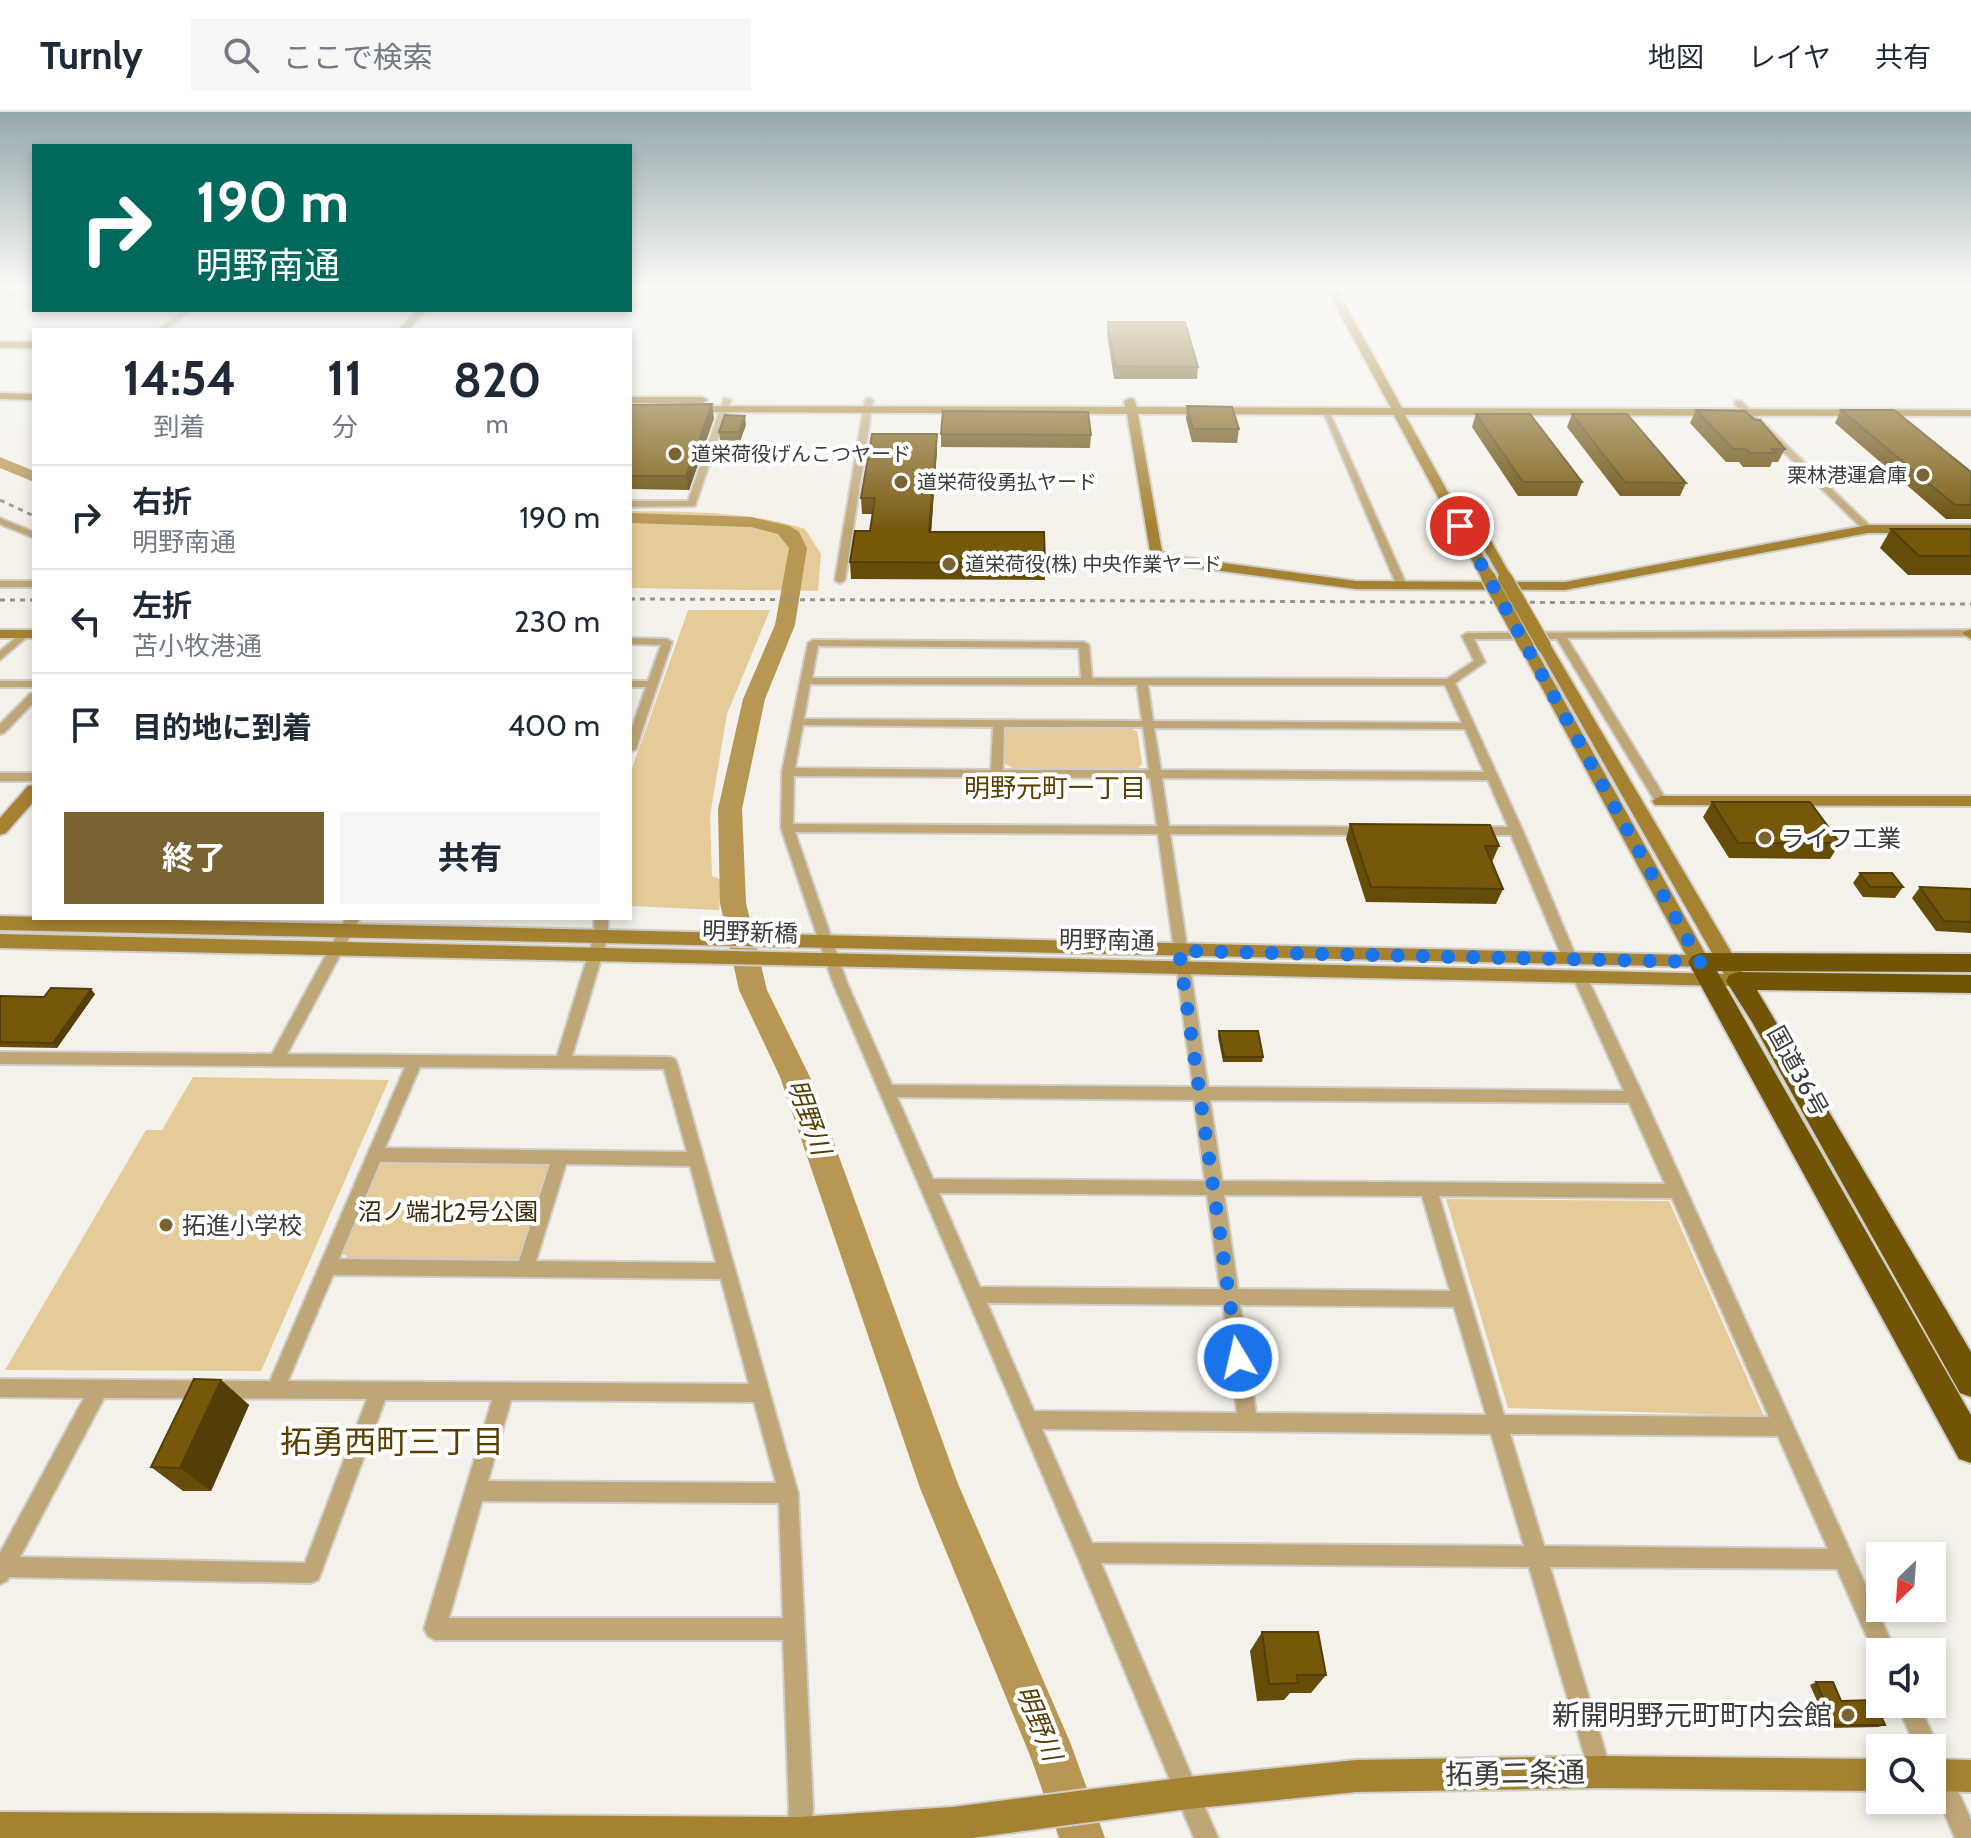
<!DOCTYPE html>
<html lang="ja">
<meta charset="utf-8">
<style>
body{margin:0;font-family:Cabin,"Noto Sans JP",sans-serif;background:#f6f6f7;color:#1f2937;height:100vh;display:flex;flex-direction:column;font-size:30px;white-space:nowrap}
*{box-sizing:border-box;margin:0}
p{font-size:26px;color:#747a83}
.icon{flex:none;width:44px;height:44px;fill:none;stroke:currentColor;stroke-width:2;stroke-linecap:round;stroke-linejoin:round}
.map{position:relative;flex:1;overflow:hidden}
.drawer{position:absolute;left:32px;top:216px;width:600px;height:592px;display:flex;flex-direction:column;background:#fff;border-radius:0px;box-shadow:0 4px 12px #0003}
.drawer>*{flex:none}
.top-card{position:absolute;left:32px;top:32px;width:600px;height:168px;border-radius:0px;box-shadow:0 4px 12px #0003;background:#00695c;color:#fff;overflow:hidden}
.needle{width:52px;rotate:205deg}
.buttons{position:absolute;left:1866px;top:1430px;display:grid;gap:16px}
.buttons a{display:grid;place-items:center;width:80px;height:80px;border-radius:0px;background:#fff;box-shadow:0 4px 12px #0003;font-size:40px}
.pin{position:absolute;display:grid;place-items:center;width:68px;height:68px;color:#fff;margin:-34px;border:4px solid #fff;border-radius:50%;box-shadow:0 2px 8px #0007}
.me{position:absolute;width:88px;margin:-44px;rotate:351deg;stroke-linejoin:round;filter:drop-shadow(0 0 6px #0008)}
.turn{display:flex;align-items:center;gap:28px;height:168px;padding:0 32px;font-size:36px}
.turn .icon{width:104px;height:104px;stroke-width:2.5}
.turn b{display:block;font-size:56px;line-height:68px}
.eta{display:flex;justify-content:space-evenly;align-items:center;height:136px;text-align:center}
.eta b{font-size:48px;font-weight:700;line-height:56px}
.action{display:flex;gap:16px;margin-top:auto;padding:16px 32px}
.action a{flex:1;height:92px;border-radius:0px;background:#7a6333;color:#fff;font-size:32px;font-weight:700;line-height:92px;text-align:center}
.action a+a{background:#f6f6f7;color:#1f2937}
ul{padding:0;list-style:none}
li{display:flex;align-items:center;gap:24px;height:104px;padding:0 32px;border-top:2px solid #e0e1e3}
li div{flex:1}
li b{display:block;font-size:30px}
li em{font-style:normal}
header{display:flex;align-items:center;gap:48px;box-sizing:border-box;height:112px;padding:0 40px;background:#fff;border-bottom:2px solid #e0e1e3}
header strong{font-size:38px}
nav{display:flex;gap:44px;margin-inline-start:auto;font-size:28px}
.search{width:560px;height:72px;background:#f6f6f7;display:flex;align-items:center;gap:20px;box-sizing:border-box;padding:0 28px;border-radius:0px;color:#747a83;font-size:30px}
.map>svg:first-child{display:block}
</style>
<header>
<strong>Turnly</strong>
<div class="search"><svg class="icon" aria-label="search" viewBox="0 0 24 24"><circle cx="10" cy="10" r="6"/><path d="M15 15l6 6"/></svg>ここで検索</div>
<nav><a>地図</a><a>レイヤ</a><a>共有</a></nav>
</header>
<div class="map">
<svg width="1971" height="1726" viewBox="0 0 1971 1726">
<rect width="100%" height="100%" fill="#f4f1ea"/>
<g fill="#e5cb9a">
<path d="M630 399C690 400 747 399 805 417L821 442 818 479 630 476Z"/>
<path d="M688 498H770L727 602 710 704 712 764 722 768 719 798 630 794V662Z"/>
<path d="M1009 614 1129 616 1137 619 1142 652 1137 657 1013 656 1005 652 1004 617Z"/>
<path d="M193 965 389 968 261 1259 5 1258 146 1018H162Z"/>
<path d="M385 1049 547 1051 550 1056 522 1144 511 1150 349 1146 343 1142 376 1057Z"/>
<path d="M1446 1087 1669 1089 1764 1304 1508 1296Z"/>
</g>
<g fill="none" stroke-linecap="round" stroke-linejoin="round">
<g fill="#b89754" fill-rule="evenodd">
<path d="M0 345 34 359V370L0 356Z"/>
<path d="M630 401 751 405 790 414 799 420 807 436 795 513 765 587 742 697 746 791 767 878 810 965 958 1372 1070 1630 1105 1726H1059L1031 1646 920 1376 780 965 739 878 720 791 718 697 743 587 775 513 789 436 778 422 751 415 630 411Z"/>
</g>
<g stroke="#cfcdc7" stroke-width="4">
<g id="street">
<path d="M17 176H25L0 191V186Z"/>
<path d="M184 198H191L165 218H158Z"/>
<path d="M724 286 731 288 695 394 630 395V389H688Z"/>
<path d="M869 286 873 288 845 468 840 471 835 468 865 288Z"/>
<path d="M1735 289H1741L1871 415V419H1865L1735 293Z"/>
<path d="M1322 297 1329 299 1407 474 1405 476 1397 474Z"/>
<path d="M0 406 34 420V426L0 412Z"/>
<rect x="0" y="469" width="34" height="6"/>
<path d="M1971 518V524L1567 526 1667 689 1661 693 1655 689 1557 527H1474L1485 550 1455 571 1523 719 1577 847 1570 852 1563 847 1511 723H1473L1467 719 1473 715H1508L1488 668 1162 666 1169 714 1364 715 1370 719 1364 723 1170 722 1208 975 1624 979 1573 865 1580 860 1585 861 1644 985 1896 1540H1880V1549L1877 1548 1837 1457 1550 1455 1611 1659 1608 1667 1600 1670 1592 1667 1589 1659 1529 1455 1101 1451 1218 1726H1194L1079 1448 833 871 781 716 782 660 808 531 813 528 1084 530 1089 533 1092 566 1447 567 1474 549 1462 524 1467 521ZM818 534 1079 536 1081 566H812ZM810 572 1137 573 1142 609 804 607ZM1148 573H1445L1462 611 1153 609ZM803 613 993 615 991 658 795 656ZM1004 615H1143L1149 658H1003ZM1154 616 1465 617 1484 660 1161 658ZM794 664 1150 666 1157 714 793 712ZM795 720 1158 722 1193 975 892 973 847 871ZM897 985 1194 988 1205 1069 933 1067ZM1210 988 1629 991 1665 1072 1222 1069ZM939 1081 1207 1083 1220 1177 980 1175ZM1224 1083 1422 1084 1450 1179 1238 1177ZM1439 1084 1672 1086 1769 1305 1504 1303ZM987 1191 1223 1193 1237 1301 1034 1299ZM1240 1193 1454 1195 1486 1303 1256 1301ZM1042 1317 1491 1322 1524 1434 1092 1431ZM1510 1322 1778 1324 1828 1437 1544 1434Z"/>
<path d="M24 519 29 522 28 524 0 548V539Z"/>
<path d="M630 526 667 527 672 530 636 637 630 640V621L646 575H630V569H648L661 533 630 532Z"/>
<rect x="0" y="569" width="34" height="6"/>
<path d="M34 581V590L4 621 0 622V612L30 582Z"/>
<rect x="0" y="661" width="34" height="8"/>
<path d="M346 806H360L287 942 557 944 594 824V806H608V824L572 944 670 945 675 947 677 951 798 1381 813 1696 811 1726H787L789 1696 783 1528H435L428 1524 424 1517 492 1288H385L321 1461 318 1468 311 1471 9 1465 7 1469 0 1472V1441L84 1286 0 1285V1267L270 1269 405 955 0 952V940L272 942ZM420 955 664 957 687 1040 385 1036ZM380 1050 550 1052 519 1149 339 1147ZM566 1052 690 1054 716 1151 536 1149ZM333 1163 721 1167 749 1272 288 1269ZM104 1286 367 1287 305 1451 20 1445ZM511 1288 754 1290 776 1371 488 1369ZM482 1389 779 1391 783 1506H449Z"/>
<path d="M1897 1592H1919L1971 1708V1726H1955L1932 1672V1636H1916Z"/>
</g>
</g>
<g stroke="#cfcdc7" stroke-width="4">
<g id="secondary">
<path d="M1326 176H1336L1402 296 1971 298V304L1405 303 1495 465 1488 469 1481 465 1394 303 1138 302 1162 440 1179 445 1356 469 1503 470 1455 387 1461 383 1467 387 1512 466 1507 470H1565L1868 413H1971V421H1868L1565 478 1356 477 1177 453 1151 445 1127 302 687 300 681 297 687 294 1125 295 1124 289 1130 286 1134 287 1137 295 1391 296Z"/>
<path d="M417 198H427L408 218H398Z"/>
<rect x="0" y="230" width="34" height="6"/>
<path d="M0 281 34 282V288L0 287Z"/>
<path d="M630 285H702L708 288 702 291H630Z"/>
<path d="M1971 517V527L1962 521Z"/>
<rect x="0" y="518" width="34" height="8"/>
<path d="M1544 530 1551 534 1744 862 1741 867 1732 869 1729 874 0 836V822L1724 862 1537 534Z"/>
<path d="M1527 531 1534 535 1710 850 1707 855 0 818V804L1686 843 1520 535Z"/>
<path d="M34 673V689L6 721 0 723V706L28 674Z"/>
<path d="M1661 684H1971V694L1655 693 1652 689Z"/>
<path d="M1600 1644 1880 1647V1679L1600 1676 1356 1680 1188 1697 972 1726H0V1700L799 1705 952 1695 1188 1665 1356 1648Z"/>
<path d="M1932 1647 1971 1648V1680L1932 1679Z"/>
</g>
</g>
<g stroke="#cfcdc7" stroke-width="4">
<g id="highway">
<path d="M1700 841 1971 842V860L1717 859 1971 1303V1351L1959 1347 1688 850 1692 844Z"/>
<path d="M1738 860 1971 863V881L1757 878 1971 1240V1285L1960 1281 1752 910 1726 869 1729 863Z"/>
</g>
</g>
<use href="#street" fill="#bfa677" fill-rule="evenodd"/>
<use href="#secondary" fill="#a58132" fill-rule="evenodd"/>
<use href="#highway" fill="#725407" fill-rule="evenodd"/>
<g stroke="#96948f" stroke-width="3" stroke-dasharray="5 5" stroke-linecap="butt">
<path d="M0 388 34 404"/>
<path d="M630 487 1971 492"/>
<path d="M0 488H34"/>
</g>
<g stroke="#cfcdc7" stroke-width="17" stroke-linecap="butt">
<g id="secondary-bridge">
<path d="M1488 465 1527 535"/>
<path d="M1505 466 1544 534"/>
</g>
</g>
<use href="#secondary-bridge" stroke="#a58132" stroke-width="14"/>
</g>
<g fill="#664c09">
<path d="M1108 210 1198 255 1197 267H1114L1107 222Z"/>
<path d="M630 293 714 306 689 378 630 377Z"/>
<path d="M1187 294 1239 317 1237 331 1192 330 1186 307Z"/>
<path d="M1696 298 1785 337 1778 350H1772L1770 355H1743L1739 350H1726L1690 311Z"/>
<path d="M1841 298 1971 360V407H1946L1835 311Z"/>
<path d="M1476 302 1582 370 1577 384H1518L1472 315Z"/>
<path d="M1572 302 1686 371 1680 384H1620L1567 315Z"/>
<path d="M746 313 740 329 720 328 719 320Z"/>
<path d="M937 322V338L931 420 1045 451V468L851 467 850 450 870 419 873 402H862L861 386Z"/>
<path d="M941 322 1091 323 1090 336 941 335Z"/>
<path d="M1891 417H1971V463H1908L1880 436Z"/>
<path d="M1712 690 1840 731 1830 747 1729 746 1703 705Z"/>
<path d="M1350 712 1499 734 1492 750 1503 777 1496 792 1366 790 1346 727Z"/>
<path d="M1860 761 1903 775 1895 786 1863 785 1853 771Z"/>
<path d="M1920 775 1971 777V821L1936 819 1912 786Z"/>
<path d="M95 882 57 936 0 935V884L44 885Z"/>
<path d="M1219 919 1263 945 1262 950H1223L1218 924Z"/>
<path d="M221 1268 249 1293 211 1379H183L151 1355Z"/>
<path d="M1262 1520 1326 1563 1311 1581H1290L1284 1588 1257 1589 1250 1539Z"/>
<path d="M1816 1570 1841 1589 1885 1613 1878 1615 1829 1616 1810 1573Z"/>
</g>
<g fill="#533e08">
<path d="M712 292 714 306 689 378 686 364Z"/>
<path d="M745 304 746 313 740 329 739 320Z"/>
<path d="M937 322V338L930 436 929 420Z"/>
<path d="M91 877 95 882 57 936 53 931Z"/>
<path d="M221 1268 249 1293 211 1379 180 1356Z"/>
</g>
<g fill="#77580b" stroke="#533e08" stroke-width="2">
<path d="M1108 210H1185L1198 255 1115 254Z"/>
<path d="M712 292 686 364H630V293Z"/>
<path d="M1187 294 1232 295 1239 317H1193Z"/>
<path d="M1696 298 1745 299 1755 308H1760L1785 337H1772L1776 341H1750L1746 337H1733Z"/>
<path d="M1841 298H1894L1971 360V393H1955Z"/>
<path d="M943 299 1088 300 1091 323 941 322Z"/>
<path d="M1476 302H1530L1582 370H1523Z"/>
<path d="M1572 302H1627L1686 371 1625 370Z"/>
<path d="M725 303 745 304 739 320H719Z"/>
<path d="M872 322H937L929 420H1044L1045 451 850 450 855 419H870L875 386H861Z"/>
<path d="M1891 417H1971V444H1919Z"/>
<path d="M1712 690H1810L1840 731H1738Z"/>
<path d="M1350 712 1490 713 1499 734H1485L1503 777 1371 775Z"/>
<path d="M1860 761H1892L1903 775H1870Z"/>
<path d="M1920 775 1971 777V810L1944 809Z"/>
<path d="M51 876 91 877 53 931 0 930V884L44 885Z"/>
<path d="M1219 919H1258L1263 945H1224Z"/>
<path d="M194 1267 221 1268 180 1356 151 1355Z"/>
<path d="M1262 1520H1318L1326 1563H1297L1298 1571 1269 1572Z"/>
<path d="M1816 1570H1833L1841 1589 1874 1588 1885 1613H1835Z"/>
</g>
<linearGradient id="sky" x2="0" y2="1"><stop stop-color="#95a8ad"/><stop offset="0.42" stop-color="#faf9f6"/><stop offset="1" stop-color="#faf9f6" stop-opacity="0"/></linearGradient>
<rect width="1971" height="418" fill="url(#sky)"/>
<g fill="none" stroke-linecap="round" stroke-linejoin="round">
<path stroke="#1a73e8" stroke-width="14" stroke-dasharray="0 25.2" d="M1238 1246 1179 839 1700 850 1460 414"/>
</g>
<g fill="#7a6333" stroke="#fff" stroke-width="3">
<circle cx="675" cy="342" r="8"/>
<circle cx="1923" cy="363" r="8"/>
<circle cx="901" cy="370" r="8"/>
<circle cx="949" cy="452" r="8"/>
<circle cx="1765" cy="726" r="8"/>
<circle cx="166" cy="1113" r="8"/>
<circle cx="1848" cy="1603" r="8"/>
</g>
<g text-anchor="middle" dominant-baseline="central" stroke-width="8" stroke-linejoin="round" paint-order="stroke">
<g font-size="20" fill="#3d3c39" stroke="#fff" text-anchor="start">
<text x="691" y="342">道栄荷役げんこつヤード</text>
<text x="1907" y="363" text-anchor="end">栗林港運倉庫</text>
<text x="917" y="370">道栄荷役勇払ヤード</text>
<text x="965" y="452">道栄荷役(株) 中央作業ヤード</text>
</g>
<g font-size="24" fill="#3d3c39" stroke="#fff" text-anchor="start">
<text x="1781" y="726">ライフ工業</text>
<text x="182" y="1113">拓進小学校</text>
</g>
<g font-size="24" fill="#3d3c39" stroke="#fff">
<text transform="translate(750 820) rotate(2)">明野新橋</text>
<text transform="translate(1107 828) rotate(1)">明野南通</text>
<text transform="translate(1798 959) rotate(61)">国道36号</text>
</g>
<g font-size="24" fill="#392b0c" stroke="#fff">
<text x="448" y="1099">沼ノ端北2号公園</text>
</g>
<g font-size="26" fill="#593f00" stroke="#fff">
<text x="1055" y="676">明野元町一丁目</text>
</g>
<g font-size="26" font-style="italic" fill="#563f07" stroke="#fff">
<text transform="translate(809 1005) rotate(70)">明野川</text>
<text transform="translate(1039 1611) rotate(68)">明野川</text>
</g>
<g font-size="28" fill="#3d3c39" stroke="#fff" text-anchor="end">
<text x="1832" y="1603">新開明野元町町内会館</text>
</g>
<g font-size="28" fill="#3d3c39" stroke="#fff">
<text transform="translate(1515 1661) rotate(-1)">拓勇二条通</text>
</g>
<g font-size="32" fill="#593f00" stroke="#fff">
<text x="392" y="1329">拓勇西町三丁目</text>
</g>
</g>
</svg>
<div class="buttons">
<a><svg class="needle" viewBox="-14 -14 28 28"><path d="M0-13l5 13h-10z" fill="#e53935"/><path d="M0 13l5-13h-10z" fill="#747a83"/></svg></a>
<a><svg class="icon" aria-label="sound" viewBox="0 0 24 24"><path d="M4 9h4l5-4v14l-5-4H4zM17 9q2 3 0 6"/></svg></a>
<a><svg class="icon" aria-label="search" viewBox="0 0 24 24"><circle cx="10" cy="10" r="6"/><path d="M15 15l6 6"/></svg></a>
</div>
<div class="pin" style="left:1460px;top:414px;background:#d93025"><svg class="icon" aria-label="arrive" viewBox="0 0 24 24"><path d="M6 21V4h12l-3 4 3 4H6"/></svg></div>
<svg class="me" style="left:1238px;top:1246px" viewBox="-20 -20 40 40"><circle r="17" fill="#1a73e8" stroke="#fff" stroke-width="3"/><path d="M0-11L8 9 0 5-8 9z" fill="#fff"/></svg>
<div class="top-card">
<div class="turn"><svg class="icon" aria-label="right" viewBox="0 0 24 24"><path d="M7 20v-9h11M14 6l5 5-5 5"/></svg><div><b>190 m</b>明野南通</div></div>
</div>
<section class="drawer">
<div class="eta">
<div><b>14:54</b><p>到着</p></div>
<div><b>11</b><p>分</p></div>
<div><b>820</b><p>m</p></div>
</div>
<ul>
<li><svg class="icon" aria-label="right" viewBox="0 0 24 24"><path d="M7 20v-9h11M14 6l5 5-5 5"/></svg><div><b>右折</b><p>明野南通</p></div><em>190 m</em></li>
<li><svg class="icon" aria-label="left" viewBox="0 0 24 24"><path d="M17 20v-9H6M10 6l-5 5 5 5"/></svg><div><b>左折</b><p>苫小牧港通</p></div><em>230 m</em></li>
<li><svg class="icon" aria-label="arrive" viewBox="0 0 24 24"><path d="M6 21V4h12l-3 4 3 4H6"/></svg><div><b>目的地に到着</b></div><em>400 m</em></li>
</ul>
<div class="action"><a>終了</a><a>共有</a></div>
</section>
</div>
